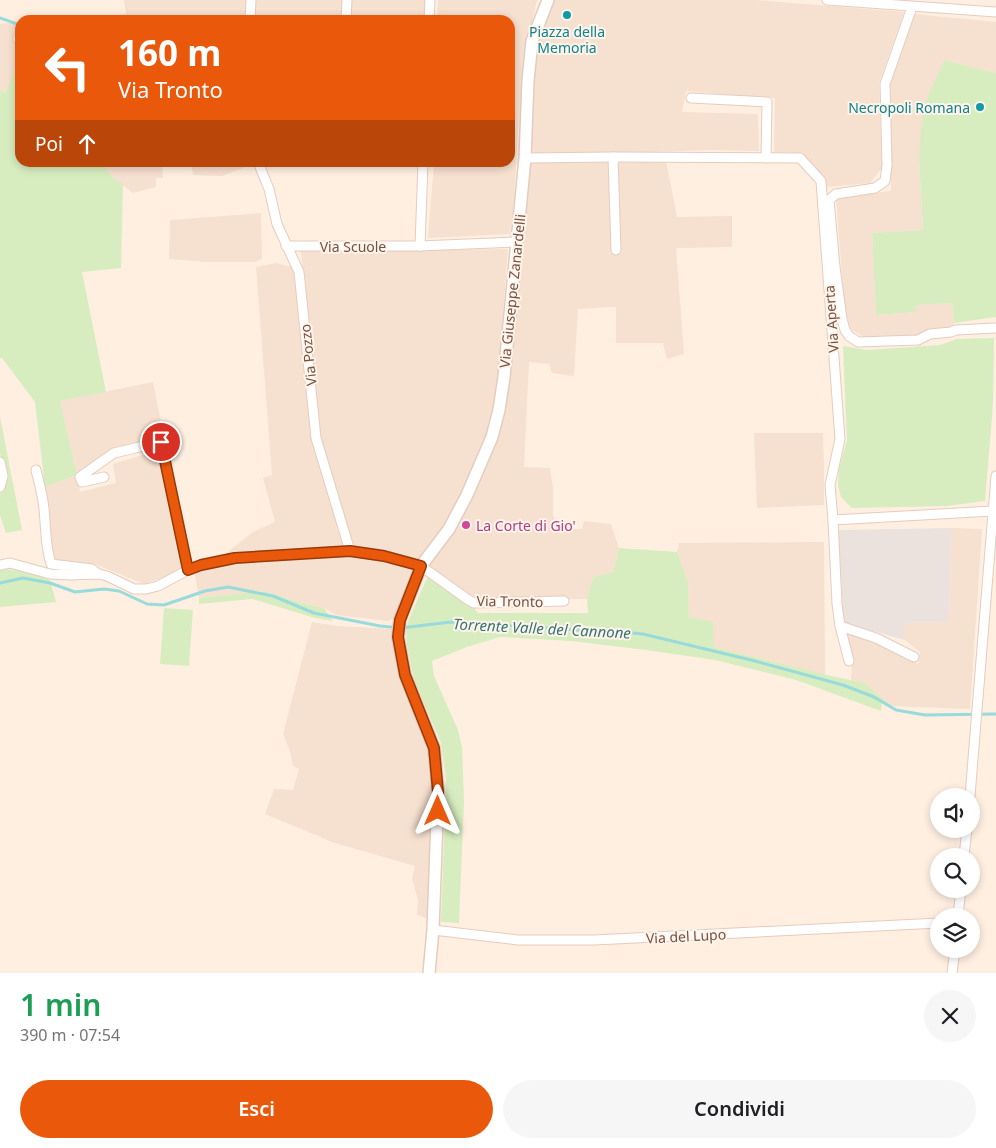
<!DOCTYPE html>
<html lang="it">
<meta charset="utf-8">
<style>
body{margin:0;font-family:"Noto Sans",sans-serif;background:#f6f6f6;color:#202124;height:100vh;display:flex;flex-direction:column;font-size:19px;white-space:nowrap}
*{box-sizing:border-box;margin:0}
p{font-size:16px;color:#757577}
.icon{flex:none;width:28px;height:28px;fill:none;stroke:currentColor;stroke-width:2;stroke-linecap:round;stroke-linejoin:round}
.map{position:relative;height:973px;overflow:hidden}
.drawer{display:flex;flex-direction:column;background:#fff;flex:1}
.drawer>*{flex:none}
.banner{position:absolute;left:15px;top:15px;width:500px;height:152px;border-radius:15px;box-shadow:0 2px 8px #0003;background:#ea580c;color:#fff;overflow:hidden}
.fabs{position:absolute;left:930px;top:788px;display:grid;gap:10px}
.fabs a{display:grid;place-items:center;width:50px;height:50px;border-radius:50%;background:#fff;box-shadow:0 2px 8px #0003;font-size:25px}
.pin{position:absolute;display:grid;place-items:center;width:42px;height:42px;color:#fff;margin:-21px;border:2px solid #fff;border-radius:50%;box-shadow:0 1px 5px #0007}
.me{position:absolute;width:55px;margin:-28px;rotate:0deg;stroke-linejoin:round;filter:drop-shadow(0 0 4px #0008)}
.turn{display:flex;align-items:center;gap:18px;height:105px;padding:0 20px;font-size:22px}
.turn .icon{width:65px;height:65px;stroke-width:2.5}
.turn b{display:block;font-size:35px;line-height:42px}
.then{display:flex;align-items:center;height:48px;padding:0 20px;background:#0003;gap:10px;font-size:19px}
.round{display:grid;place-items:center;flex:none;width:52px;height:52px;border-radius:26px;background:#f6f6f6}
.head{display:flex;align-items:center;justify-content:space-between;height:85px;padding:0 20px}
h1{font-size:30px;font-weight:600;line-height:38px;color:#1e9e55}
.cta{display:flex;gap:10px;margin-top:auto;padding:10px 20px}
.cta a{flex:1;height:58px;border-radius:30px;background:#ea580c;color:#fff;font-size:20px;font-weight:600;line-height:58px;text-align:center}
.cta a+a{background:#f6f6f6;color:#202124}
.map>svg:first-child{display:block}
</style>
<div class="map">
<svg width="996" height="973" viewBox="0 0 996 973">
<rect width="100%" height="100%" fill="#feefe1"/>
<g fill="#f6e0cf">
<path d="M124 0H247L246 20H127Z"/>
<path d="M255 0H426L425 20H254Z"/>
<path d="M438 0H537L528 41 521 89 513 212 510 234 428 238 434 163 510 162V20H437Z"/>
<path d="M552 0H756L904 12 879 83 882 168 870 183 827 187 813 167 797 153 774 152 775 98 686 91 682 112 758 114 759 151 708 150 592 154H527L537 42Z"/>
<path d="M914 14 996 22V73L944 60 919 159 923 230 872 233 876 315 916 312 915 305 952 303 954 323 951 330 921 333 919 336 866 339 851 329 847 321 845 315 836 197 891 191 890 84Z"/>
<path d="M16 22 20 25V61L18 62 6 92 0 90V24Z"/>
<path d="M611 159 613 254H621L618 162 666 161 677 217 732 216V247L676 248 684 354 667 359 663 343H616V307H612L578 309 574 376 552 373 549 364 529 362 524 467 550 468 553 489V515L559 530 582 529 584 521 611 524 619 548 613 572 593 577 587 599 476 600 425 567 494 439 526 160Z"/>
<path d="M102 163H162L163 178H156V187L133 193 113 178Z"/>
<path d="M253 163V164L222 176 193 175 191 163Z"/>
<path d="M261 213 262 259 255 262H207L169 259 170 220Z"/>
<path d="M508 249 495 418 470 485 438 539 418 562 352 548 318 429 301 251 343 252 412 250Z"/>
<path d="M276 263 292 267 296 274 314 439 347 548 225 554 253 532 275 522 263 478 272 475 256 267Z"/>
<path d="M153 382 164 438 115 447 77 475 80 492 116 483 113 464 159 450 185 570 144 584 95 564 56 560 53 554 45 487 77 475 60 401Z"/>
<path d="M754 433H823L824 470V505L757 508Z"/>
<path d="M952 528 982 529 970 709 891 706 865 683 851 680 852 663 844 632 870 641 918 664 920 652 905 640 902 623 949 622Z"/>
<path d="M824 542 825 675 714 647 689 617 688 582 677 552 679 543Z"/>
<path d="M345 554 387 558 415 568 397 616 388 621 336 615 324 608 299 602 264 591 199 598 194 570 234 561Z"/>
<path d="M312 622 337 626 392 629 397 665 413 710 428 745 430 756 433 794 429 919 417 915 418 900 412 879 415 866 335 843 265 814 274 789 293 790 299 769 293 766 290 751 283 734Z"/>
</g>
<path fill="#ece2dd" d="M952 528 949 622 903 623 905 640 844 623 837 530Z"/>
<g fill="#d7edbf">
<path d="M944 60 996 73V317L954 323 952 303 916 305V312L876 315 872 233 923 230 919 159 923 108Z"/>
<path d="M20 61V162L102 163 113 178 123 184 121 268 82 272 106 392 60 401 77 475 45 487 35 402 2 358H0V90L6 92 18 62Z"/>
<path d="M994 338 993 404 985 501 947 506 852 508 841 497 838 485 839 469 847 440 843 346 867 350 940 345 957 339Z"/>
<path d="M0 416 22 530 6 533 0 515V494L2 490 5 476 0 453Z"/>
<path d="M619 548 677 552 688 582 689 617 713 622 714 647 831 676 865 683 891 706 882 703 881 711 796 680 715 660 646 650 571 641 500 637 467 647 432 661 434 676 458 730 462 747 464 801 459 923 441 922 446 779 441 743 414 680 407 646 406 629 409 619 429 573 471 603 478 613H588L587 599 593 577 613 572Z"/>
<path d="M2 569 24 571 50 580 56 602 0 607V570Z"/>
<path d="M264 591 299 602 324 608 333 621 315 618 252 599 199 604V598Z"/>
<path d="M164 608 193 610 189 666 160 664Z"/>
</g>
<g fill="none" stroke-linecap="round" stroke-linejoin="round">
<g stroke="#99dadc" stroke-width="3">
<path d="M0 18 20 25"/>
<path d="M0 583 23 578 50 583 75 592 104 589 119 591 147 604 164 605 205 591 228 587 273 596 314 613 380 626 401 628 451 622 577 630H604L643 634 751 660 843 685 874 697 896 710 925 715 996 714"/>
</g>
<g stroke="#e5ccbf" stroke-width="11">
<g id="minor">
<path d="M827 0 996 12"/>
<path d="M912 7 885 84 887 165 885 181 875 188 836 194 829 200 835 267 842 319 845 330 849 336 858 342 918 340 930 334 951 332 956 330 996 328"/>
<path d="M250 20 251 0"/>
<path d="M346 20 347 0"/>
<path d="M429 20 430 0"/>
<path d="M18 39 20 41"/>
<path d="M691 98 767 102 766 158"/>
<path d="M613 157 616 250"/>
<path d="M525 158 613 157 800 158 821 181 840 439 830 485 833 520 993 511"/>
<path d="M258 162 269 189 277 224 299 272 316 438 350 551"/>
<path d="M286 246H420L517 242"/>
<path d="M420 246 423 162"/>
<path d="M0 462 3 476 0 487"/>
<path d="M36 470C39 483 43 496 44 509 46 527 45 546 51 564L92 569 97 573"/>
<path d="M104 477 82 482 80 477 87 472 114 453 161 442 188 570"/>
<path d="M833 520 837 604 840 626 849 661"/>
<path d="M0 565 10 563 50 574 70 575 99 574 107 576 134 589H146L158 586 188 570 201 565 235 558 350 551 384 555 421 566 467 599 474 603 564 601"/>
<path d="M840 626 876 638 914 657"/>
<path d="M970 796 996 476"/>
<path d="M964 856 967 829"/>
<path d="M958 916 961 889"/>
<path d="M433 930 518 940H594L939 923"/>
<path d="M952 973 955 949"/>
</g>
</g>
<g stroke="#e5ccbf" stroke-width="14">
<path id="tertiary" d="M429 973 433 930 438 792 434 748 405 675 398 637 400 619 421 566 449 529 467 495 492 437 499 410 504 377 525 158 528 81 532 41 548 0"/>
</g>
<use href="#minor" stroke="#fff" stroke-width="9"/>
<use href="#tertiary" stroke="#fff" stroke-width="11"/>
</g>
<g fill="none" stroke-linecap="round" stroke-linejoin="round">
<g stroke="#983908" stroke-width="12">
<path id="route" d="M161 442 188 570 201 565 235 558 350 551 384 556 421 566 400 620 398 637 405 675 434 748 438 792V811"/>
</g>
<use href="#route" stroke="#ea580c" stroke-width="9"/>
</g>
<g fill="#0f9aa8" stroke="#fff4e9" stroke-width="2">
<circle cx="567" cy="15" r="5"/>
<circle cx="980" cy="107" r="5"/>
</g>
<circle fill="#d1479c" stroke="#fff4e9" stroke-width="2" cx="466" cy="525" r="5"/>
<g text-anchor="middle" dominant-baseline="central" stroke-width="4" stroke-linejoin="round" paint-order="stroke">
<g font-size="14" fill="#0d838f" stroke="#fff4e9">
<text x="567" y="31">Piazza della<tspan x="567" dy="16">Memoria</tspan></text>
<text x="970" y="107" text-anchor="end">Necropoli Romana</text>
</g>
<g font-size="14" fill="#775146" stroke="#fff4e9">
<text x="353" y="246">Via Scuole</text>
<text transform="translate(512 291) rotate(-84)">Via Giuseppe Zanardelli</text>
<text transform="translate(831 319) rotate(-94)">Via Aperta</text>
<text transform="translate(308 355) rotate(-96)">Via Pozzo</text>
<text transform="translate(510 601) rotate(1)">Via Tronto</text>
<text transform="translate(686 936) rotate(-3)">Via del Lupo</text>
</g>
<g font-size="14" fill="#b23c85" stroke="#fff4e9" text-anchor="start">
<text x="476" y="525">La Corte di Gio'</text>
</g>
<g font-size="15" font-style="italic" fill="#357477" stroke="#fff4e9">
<text transform="translate(542 628) rotate(3)">Torrente Valle del Cannone</text>
</g>
</g>
</svg>
<div class="fabs">
<a><svg class="icon" aria-label="sound" viewBox="0 0 24 24"><path d="M4 9h4l5-4v14l-5-4H4zM17 9q2 3 0 6"/></svg></a>
<a><svg class="icon" aria-label="search" viewBox="0 0 24 24"><circle cx="10" cy="10" r="6"/><path d="M15 15l6 6"/></svg></a>
<a><svg class="icon" aria-label="layers" viewBox="0 0 24 24"><path d="M12 4l9 5-9 5-9-5zM3 14l9 5 9-5"/></svg></a>
</div>
<div class="pin" style="left:161px;top:442px;background:#d93025"><svg class="icon" aria-label="arrive" viewBox="0 0 24 24"><path d="M6 21V4h12l-3 4 3 4H6"/></svg></div>
<svg class="me" style="left:438px;top:811px" viewBox="-20 -20 40 40"><path d="M0-17L14 15 0 8-14 15z" fill="#ea580c" stroke="#fff" stroke-width="4"/></svg>
<div class="banner">
<div class="turn"><svg class="icon" aria-label="left" viewBox="0 0 24 24"><path d="M17 20v-9H6M10 6l-5 5 5 5"/></svg><div><b>160 m</b>Via Tronto</div></div>
<div class="then">Poi<svg class="icon" aria-label="ahead" viewBox="0 0 24 24"><path d="M12 20V5M6 11l6-6 6 6"/></svg></div>
</div>
</div>
<section class="drawer">
<div class="head"><div><h1>1 min</h1><p>390 m · 07:54</p></div><a class="round"><svg class="icon" aria-label="close" viewBox="0 0 24 24"><path d="M6 6l12 12M18 6L6 18"/></svg></a></div>
<div class="cta"><a>Esci</a><a>Condividi</a></div>
</section>
